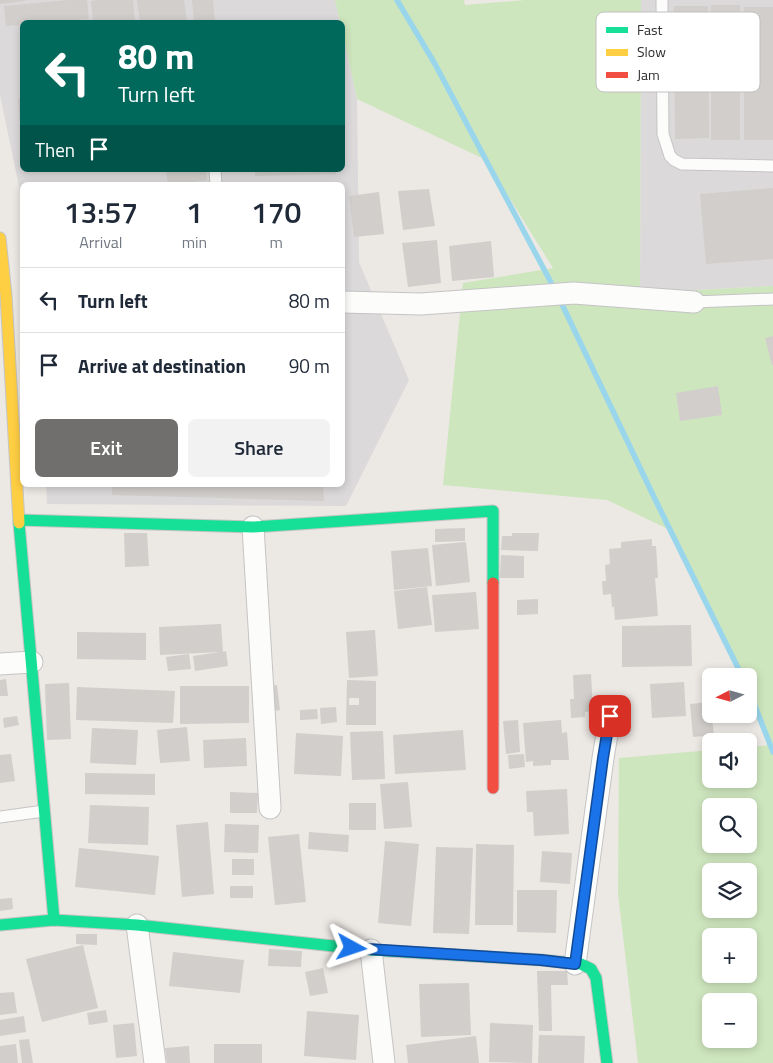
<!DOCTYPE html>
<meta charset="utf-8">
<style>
body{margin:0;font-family:"Titillium Web",sans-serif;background:#f2f2f3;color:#1f2937;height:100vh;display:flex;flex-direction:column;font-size:19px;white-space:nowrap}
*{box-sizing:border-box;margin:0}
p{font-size:16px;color:#747a83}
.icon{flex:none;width:28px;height:28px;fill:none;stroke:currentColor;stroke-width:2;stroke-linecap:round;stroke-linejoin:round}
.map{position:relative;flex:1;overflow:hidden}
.sheet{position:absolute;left:20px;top:182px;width:325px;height:305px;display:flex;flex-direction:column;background:#fff;border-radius:8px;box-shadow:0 2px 8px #0003}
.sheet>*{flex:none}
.banner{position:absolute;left:20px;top:20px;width:325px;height:152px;border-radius:8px;box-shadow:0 2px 8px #0003;background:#00695c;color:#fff;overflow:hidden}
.needle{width:32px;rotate:264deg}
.controls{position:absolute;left:702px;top:668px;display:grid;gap:10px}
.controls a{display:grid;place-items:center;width:55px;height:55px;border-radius:8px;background:#fff;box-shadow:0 2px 8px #0003;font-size:25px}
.pin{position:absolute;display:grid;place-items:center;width:42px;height:42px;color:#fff;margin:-21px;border-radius:10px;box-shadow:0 2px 8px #0006}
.me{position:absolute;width:55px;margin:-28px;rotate:95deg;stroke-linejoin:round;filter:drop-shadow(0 0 4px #0008)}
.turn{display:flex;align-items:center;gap:18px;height:105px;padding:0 15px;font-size:22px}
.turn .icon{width:65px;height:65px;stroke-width:2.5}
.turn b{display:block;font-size:35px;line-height:42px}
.then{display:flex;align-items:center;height:48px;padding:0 15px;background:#0003;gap:10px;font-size:19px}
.eta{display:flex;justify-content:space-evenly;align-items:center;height:85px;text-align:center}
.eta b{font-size:30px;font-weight:600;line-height:35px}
.primary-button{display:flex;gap:10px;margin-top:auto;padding:10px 15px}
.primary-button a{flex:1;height:58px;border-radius:8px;background:#706f6e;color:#fff;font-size:20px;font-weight:600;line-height:58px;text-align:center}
.primary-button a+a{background:#f2f2f3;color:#1f2937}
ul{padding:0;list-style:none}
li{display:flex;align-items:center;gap:15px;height:65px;padding:0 15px;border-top:1px solid #e0e1e3}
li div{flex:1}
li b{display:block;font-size:19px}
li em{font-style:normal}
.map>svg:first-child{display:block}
</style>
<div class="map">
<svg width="773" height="1063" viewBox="0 0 773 1063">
<rect width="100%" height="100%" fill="#ece8e4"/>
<g fill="#dcd9db">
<path d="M0 0H335L340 22H22V170H342L343 34 357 99 359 262 409 380 346 506 47 504 46 485H342V185H22V201L0 95Z"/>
<path d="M641 0H773V286L640 293Z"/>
</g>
<path fill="#cee6be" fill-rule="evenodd" d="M335 0H464L465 5 525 0H641L640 293 773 286V1063H638L618 894 619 758 711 750V779H749V747L771 745 749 698V676H739L670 530 607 500 443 485 463 283 553 268 486 160 357 99 343 34 342 22H340ZM711 806H749V844H711ZM711 871H749V909H711ZM711 936H749V974H711ZM711 1001H749V1039H711Z"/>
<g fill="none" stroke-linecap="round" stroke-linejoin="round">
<g stroke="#99d6ec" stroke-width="5.5">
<path d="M397 0 435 64 555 290"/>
<path d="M559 298 653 495 742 676"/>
<path d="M749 691 773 752"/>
</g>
</g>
<g fill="#d1cecb" fill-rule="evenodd">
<path d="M0 0H25V1L0 4Z"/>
<path d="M68 0H87L89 19 51 22H22V25L6 26 4 6Z"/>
<path d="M97 0H133L135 22H93L91 1Z"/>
<path d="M137 0H184L187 22H140Z"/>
<path d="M192 0H213L215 22H194Z"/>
<rect x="711" y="5" width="29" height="135"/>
<path d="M674 6H708L709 138 675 139Z"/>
<rect x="744" y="7" width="29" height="133"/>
<path d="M22 98V130H21L18 99Z"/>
<path d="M166 170H206L207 180 168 185Z"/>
<path d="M255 170H336V174L255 176Z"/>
<path d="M773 188V259L706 264 700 194Z"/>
<path d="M429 189 435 226 403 230 398 191Z"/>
<path d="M379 192 384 234 354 237 349 196Z"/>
<path d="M437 240 441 283 408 287 402 243Z"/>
<path d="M491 241 494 277 452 281 449 246Z"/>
<path d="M773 336V365H772L765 338Z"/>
<path d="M718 386 722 415 680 421 676 393Z"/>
<path d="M112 485H323L324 501 112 495Z"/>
<path d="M465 528V541L435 542V529Z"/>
<path d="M124 533H147L149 566 125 567Z"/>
<path d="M512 533H539L538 551 501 550 502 536H512Z"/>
<path d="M652 539V546H656L658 578H655L658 616 615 620 614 607H612L611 594 603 595 602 581H606L605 565 610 564 609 549 621 548V542Z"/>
<path d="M466 542 470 582 436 586 432 545Z"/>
<path d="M428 548 432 586 394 590 391 551Z"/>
<path d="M501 555 524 556V578H500Z"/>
<path d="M427 587 432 625 398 629 394 591Z"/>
<path d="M476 592 479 629 435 632 432 595Z"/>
<path d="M538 599V614L517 615V600Z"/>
<path d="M221 624 223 652 226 651 228 666 195 671 193 656 220 652 160 655 159 627Z"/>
<path d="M691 625 692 666 622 667V626Z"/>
<path d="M375 630 378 676 349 678 346 632Z"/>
<path d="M77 632 146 633V660L77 659Z"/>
<path d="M189 654 191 669 168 671 166 657Z"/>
<path d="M591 674 593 711 585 712V717L571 718 570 699H574L573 675Z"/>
<path d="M6 679 8 696H0V680Z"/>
<path d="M347 680 376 681V725H346ZM349 698H359V705H349Z"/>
<path d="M684 682 686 716 652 718 650 684Z"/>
<path d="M69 683 71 739 47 740 45 684Z"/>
<path d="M277 685 280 710 272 711 270 686Z"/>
<path d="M180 686H249V723L180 724Z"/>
<path d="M77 687 175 691 173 723 76 720Z"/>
<path d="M710 702 714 735 693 737 690 704Z"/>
<path d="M336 707 337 722 321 724 320 708Z"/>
<path d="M317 709 318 719 300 720V710Z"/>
<path d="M17 716 19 725 4 728 3 718Z"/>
<path d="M518 720 520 752 506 754 503 721Z"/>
<path d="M561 720 562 733 567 732 569 760H551V765L533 766V761L526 762 523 723Z"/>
<path d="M187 727 190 761 160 763 157 730Z"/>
<path d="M92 728 138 730 136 765 90 763Z"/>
<path d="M463 730 466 770 395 774 393 735Z"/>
<path d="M383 731 385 779 352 780 350 732Z"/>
<path d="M296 733 343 736 341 776 294 774Z"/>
<path d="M246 738 247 766 204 768 203 740Z"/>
<path d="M11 754 15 781 0 783V755Z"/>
<path d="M524 754 525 767 509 769 508 755Z"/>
<path d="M85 773 155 774V795L85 794Z"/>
<path d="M408 782 412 827 384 829 380 784Z"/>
<path d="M567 789 569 834 534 836 533 812H527L526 791Z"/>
<path d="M230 792 258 793 257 813H230Z"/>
<rect x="349" y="803" width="27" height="27"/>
<path d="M90 805 149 807 148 845 88 843Z"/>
<path d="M208 822 214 894 182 897 176 825Z"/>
<path d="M225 824 259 825 258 853 224 852Z"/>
<path d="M309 832 349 835 348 852 308 849Z"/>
<path d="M299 834 306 902 275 905 268 837Z"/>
<path d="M385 841 419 844 411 926 378 923Z"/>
<path d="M476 844 514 845 513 925H475Z"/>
<path d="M436 847 473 848 469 934 433 933Z"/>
<path d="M79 848 159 856 155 895 75 887Z"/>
<path d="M542 851 572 853 570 884 540 882Z"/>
<rect x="232" y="859" width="22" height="16"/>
<rect x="230" y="886" width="23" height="12"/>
<path d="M517 890H557L556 933 517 932Z"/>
<path d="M12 898 13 909 0 911V899Z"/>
<path d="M76 934H97V945L76 944Z"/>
<path d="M83 945 98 1008 42 1022 26 959Z"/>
<path d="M269 949 302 951 301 967 268 966Z"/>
<path d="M173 952 244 960 240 993 169 986Z"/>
<path d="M323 968 328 993 310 996 305 972Z"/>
<path d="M537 971H567L568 985H551L552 1031H539Z"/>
<path d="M469 983 471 1035 421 1037 419 984Z"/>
<path d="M14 992 17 1013 0 1015V993Z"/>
<path d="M106 1010 108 1022 89 1025 87 1013Z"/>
<path d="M307 1011 359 1015 356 1060 304 1056Z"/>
<path d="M24 1016 26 1032 0 1036V1020Z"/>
<path d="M134 1023 137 1056 116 1058 113 1025Z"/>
<path d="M490 1023 533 1025 532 1063 489 1062Z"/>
<path d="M539 1035 585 1036 584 1063H538Z"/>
<path d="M476 1036 479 1063H408L406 1045Z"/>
<path d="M29 1039 33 1063H22L19 1040Z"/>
<path d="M16 1044 18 1063H0V1046Z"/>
<rect x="214" y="1044" width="48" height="19"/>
<path d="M189 1046 190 1063H167L165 1048Z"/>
</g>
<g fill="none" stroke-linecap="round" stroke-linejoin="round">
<g stroke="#c5c4c5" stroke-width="13">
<g id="lane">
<path d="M662 0 663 134 670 156 674 160 682 164 773 166"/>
<path d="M215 170 216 185"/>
<path d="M694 302 773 299"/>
<path d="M0 817 44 811"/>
</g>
</g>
<g stroke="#c5c4c5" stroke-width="23">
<g id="street">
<path d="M342 302 421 304 574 293 694 302"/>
<path d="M253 527 270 808"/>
<path d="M0 664 32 662"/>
<path d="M137 925 155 1063"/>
<path d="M371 950 384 1063"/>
<path d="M575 964 603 758 610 716"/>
</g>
</g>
<g stroke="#c5c4c5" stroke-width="13">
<g id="fast">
<path d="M19 520 253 527 493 511V583"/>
<path d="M19 523 54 920"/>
<path d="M0 925 54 920 137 925 371 950 541 960 581 964 591 969 596 978 607 1063"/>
</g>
</g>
<g stroke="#c5c4c5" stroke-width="13">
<path id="slow" d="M0 238 6 295 19 523"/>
</g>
<g stroke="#c5c4c5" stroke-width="13">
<path id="jam" d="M493 583V788"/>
</g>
<use href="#lane" stroke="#fcfcfb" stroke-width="11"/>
<use href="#street" stroke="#fcfcfb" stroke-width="21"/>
<use href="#fast" stroke="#16e098" stroke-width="11"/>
<use href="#slow" stroke="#ffcf43" stroke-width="11"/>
<use href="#jam" stroke="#f24e42" stroke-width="11"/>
</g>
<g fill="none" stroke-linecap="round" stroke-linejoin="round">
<g stroke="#114b97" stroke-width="12">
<path id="route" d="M352 948 541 960 575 964 603 758 610 716"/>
</g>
<use href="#route" stroke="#1a73e8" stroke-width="9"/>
</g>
<rect x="596" y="12" width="164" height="80" rx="8" fill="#fff" stroke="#c0c0c0" stroke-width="1"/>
<rect x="606" y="27" width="22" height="6" fill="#16e098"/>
<rect x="606" y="49" width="22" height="7" fill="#ffcf43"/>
<rect x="606" y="72" width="22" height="6" fill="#f24e42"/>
<g font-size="14" fill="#2e2e2e">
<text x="637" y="35">Fast</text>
<text x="637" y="57">Slow</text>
<text x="637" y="80">Jam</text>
</g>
</svg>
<div class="controls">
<a><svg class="needle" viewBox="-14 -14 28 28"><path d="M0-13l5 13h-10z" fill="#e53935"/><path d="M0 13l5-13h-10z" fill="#747a83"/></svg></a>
<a><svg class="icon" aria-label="sound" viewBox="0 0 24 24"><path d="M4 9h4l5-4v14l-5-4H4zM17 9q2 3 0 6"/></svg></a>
<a><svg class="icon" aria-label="search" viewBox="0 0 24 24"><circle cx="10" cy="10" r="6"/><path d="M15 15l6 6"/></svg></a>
<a><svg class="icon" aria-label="layers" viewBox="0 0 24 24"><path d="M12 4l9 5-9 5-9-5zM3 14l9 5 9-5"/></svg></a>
<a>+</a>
<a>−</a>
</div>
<div class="pin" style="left:610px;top:716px;background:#d93025"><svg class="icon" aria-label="arrive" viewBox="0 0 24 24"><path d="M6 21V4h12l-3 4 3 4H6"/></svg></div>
<svg class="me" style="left:352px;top:948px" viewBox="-20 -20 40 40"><path d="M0-17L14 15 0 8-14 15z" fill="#1a73e8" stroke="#fff" stroke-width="4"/></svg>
<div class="banner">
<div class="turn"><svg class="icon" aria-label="left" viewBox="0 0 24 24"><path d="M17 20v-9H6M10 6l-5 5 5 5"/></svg><div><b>80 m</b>Turn left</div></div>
<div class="then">Then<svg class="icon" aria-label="arrive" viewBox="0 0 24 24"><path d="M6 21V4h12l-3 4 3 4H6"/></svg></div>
</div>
<section class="sheet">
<div class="eta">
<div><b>13:57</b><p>Arrival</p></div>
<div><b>1</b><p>min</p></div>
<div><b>170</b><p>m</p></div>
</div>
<ul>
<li><svg class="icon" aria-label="left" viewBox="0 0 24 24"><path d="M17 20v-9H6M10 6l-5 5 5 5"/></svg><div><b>Turn left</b></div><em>80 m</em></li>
<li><svg class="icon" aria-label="arrive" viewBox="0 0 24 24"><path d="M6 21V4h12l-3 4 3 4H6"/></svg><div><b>Arrive at destination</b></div><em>90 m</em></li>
</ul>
<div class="primary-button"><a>Exit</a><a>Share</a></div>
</section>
</div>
